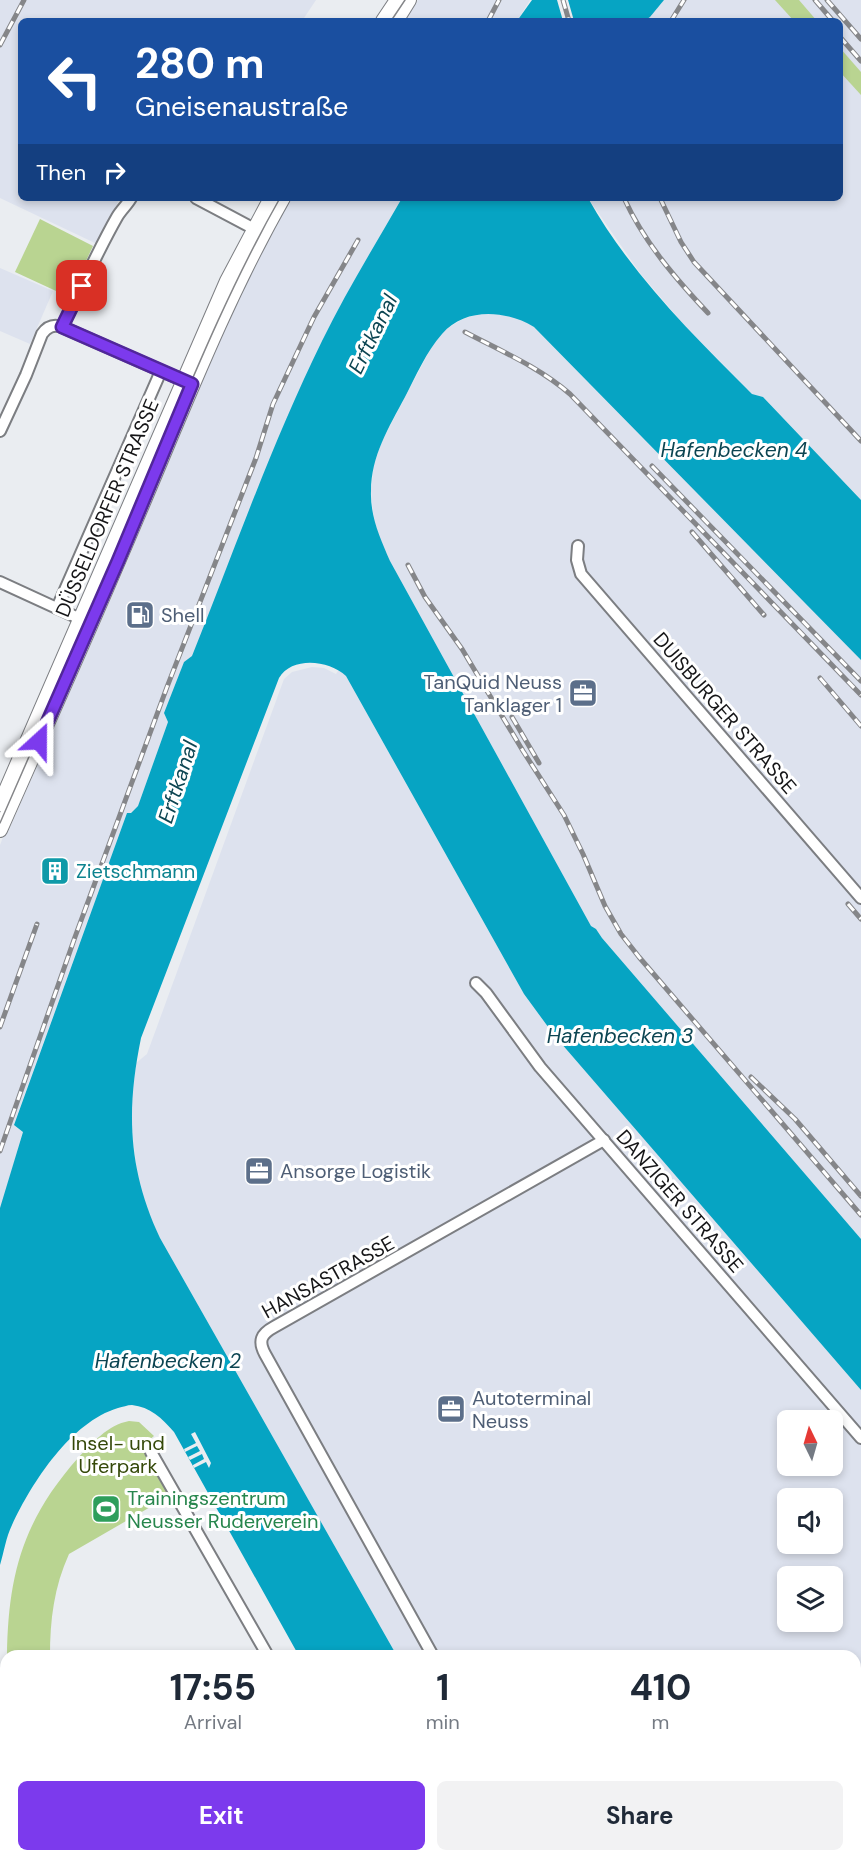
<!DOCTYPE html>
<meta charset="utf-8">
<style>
body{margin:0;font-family:"DM Sans",sans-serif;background:#f2f2f3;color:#1f2937;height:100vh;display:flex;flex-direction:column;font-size:22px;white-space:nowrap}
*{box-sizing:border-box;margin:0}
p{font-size:20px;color:#747a83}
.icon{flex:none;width:33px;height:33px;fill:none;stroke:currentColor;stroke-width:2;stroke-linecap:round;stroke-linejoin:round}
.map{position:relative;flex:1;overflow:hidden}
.details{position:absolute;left:0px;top:1650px;width:861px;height:212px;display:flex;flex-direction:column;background:#fff;border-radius:18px 18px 0 0;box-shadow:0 3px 9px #0003}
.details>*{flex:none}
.top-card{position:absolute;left:18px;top:18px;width:825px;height:183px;border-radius:9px;box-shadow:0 3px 9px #0003;background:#1a4fa0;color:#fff;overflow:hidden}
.needle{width:39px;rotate:355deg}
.controls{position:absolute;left:777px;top:1410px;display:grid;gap:12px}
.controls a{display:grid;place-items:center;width:66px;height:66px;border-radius:9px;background:#fff;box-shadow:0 3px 9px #0003;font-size:30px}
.pin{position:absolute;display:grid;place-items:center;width:51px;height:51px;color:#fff;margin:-26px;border-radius:12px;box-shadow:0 3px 9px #0006}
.me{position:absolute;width:66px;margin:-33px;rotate:24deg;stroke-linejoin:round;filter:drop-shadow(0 0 4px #0008)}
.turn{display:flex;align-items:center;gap:21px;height:126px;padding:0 18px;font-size:27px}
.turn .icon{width:78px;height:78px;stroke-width:2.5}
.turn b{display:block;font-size:42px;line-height:51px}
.then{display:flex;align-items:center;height:57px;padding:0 18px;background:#0003;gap:12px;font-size:22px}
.eta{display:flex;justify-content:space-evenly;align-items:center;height:102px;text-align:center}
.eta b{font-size:36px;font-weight:700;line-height:42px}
.cta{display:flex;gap:12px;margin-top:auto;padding:12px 18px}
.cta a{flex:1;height:69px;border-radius:9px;background:#7c3aed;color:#fff;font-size:24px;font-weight:700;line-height:69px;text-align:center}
.cta a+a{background:#f2f2f3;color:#1f2937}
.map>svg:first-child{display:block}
</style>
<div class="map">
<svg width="861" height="1861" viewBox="0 0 861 1861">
<rect width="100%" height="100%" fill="#eaedf1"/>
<g fill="#dde2ee" fill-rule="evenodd">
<path d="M0 0H316L302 21H21V198H120L97 244 0 198Z"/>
<path d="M418 0H530L517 21H404Z"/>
<path d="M664 0H861V500L763 397 752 394 685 326 640 273 588 198H840V21H644L650 17Z"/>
<path d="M291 198H402L359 272 283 430 192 657 184 662 164 713 168 722 138 806 130 813H127L14 1124 23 1131 0 1211V845L5 832H8L125 567 197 392 242 290Z"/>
<path d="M0 268 53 291 30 344 0 331Z"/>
<path d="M482 313 502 314 521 319 534 327 861 660V1239L602 938 596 929 591 926 390 561 378 534 373 513 371 490 374 464 382 441 432 346 443 331 463 319Z"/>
<path d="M312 667 324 668 336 674 339 669 346 676 524 994 554 1035 861 1390V1861H513L510 1856H855V1656H397L160 1238 146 1209 138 1180 132 1130V1097L136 1063 147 1054 284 679 292 672ZM788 1420H832V1466H788ZM788 1498H832V1544H788ZM788 1576H832V1622H788Z"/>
<path d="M76 1856H387L390 1861H78Z"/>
</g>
<g fill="#b9d491">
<path d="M775 0H799L817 21H794Z"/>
<path d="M840 48 861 72V95L840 72Z"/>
<path d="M40 219 93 246 69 297 15 272Z"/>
<path d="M129 1421 139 1422 154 1436 149 1440 178 1491 69 1554C54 1587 50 1620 50 1656H7C8 1575 23 1520 78 1458 92 1443 108 1425 129 1421Z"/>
<path d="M33 1856H76L78 1861H34Z"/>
</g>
<g fill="#06a4c3">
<path d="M532 0H664L650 17 644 21H517Z"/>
<path d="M402 198H588C630 273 692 334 752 394L763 397 861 500V660L534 327C506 310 465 307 442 334 426 352 416 376 405 397 389 427 371 456 371 491 370 516 380 538 390 561L591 926 596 929 602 938 861 1239V1390L554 1035 524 994 346 676C329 660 292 656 279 678L141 1038C126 1111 128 1170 160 1238L397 1656H299L174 1432C162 1418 150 1407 132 1405 127 1405 123 1407 118 1408 71 1422 32 1482 12 1525 6 1537 4 1552 0 1565V1208L23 1132 14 1125 127 813H131L138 806 168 722 164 713 184 662 192 656C234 551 272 443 322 341 346 292 375 245 402 198Z"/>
<path d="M0 1769 6 1808V1856H15L16 1861H0Z"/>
<path d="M411 1856H510L513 1861H414Z"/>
</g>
<g fill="#eaedf1">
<path d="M557 0H568L574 21H563Z"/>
<path d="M195 1432 211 1463 209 1468 206 1462 194 1468 193 1466V1465L204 1459 202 1454 190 1460 188 1457 200 1451 197 1446 185 1452 184 1449 196 1443 191 1434Z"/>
</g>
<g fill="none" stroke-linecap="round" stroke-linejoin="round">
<g stroke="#7c7e82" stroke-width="14">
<g id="minor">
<path d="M196 198 260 232"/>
<path d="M62 327C80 291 97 252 117 217 121 210 127 205 131 198"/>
<path d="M0 431 26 375 42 334C47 327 53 324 62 327L189 383"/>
<path d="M578 546 577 560 581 574 861 898"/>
<path d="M0 582 87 622"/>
<path d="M57 608 161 371"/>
<path d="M476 983 486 993 540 1067 861 1438"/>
<path d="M151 1452 268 1656"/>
<path d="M433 1656 265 1354C258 1341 261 1334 274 1327L604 1140"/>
<path d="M378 1856 381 1861"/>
<path d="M543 1856 546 1861"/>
</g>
</g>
<g stroke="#7c7e82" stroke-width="16">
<g id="major">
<path d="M383 21 397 0"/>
<path d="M396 21 409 0"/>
<path d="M0 804 227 281 271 198"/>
<path d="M0 830C46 726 93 622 137 517 183 409 225 300 283 198"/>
</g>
</g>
<use href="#minor" stroke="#fff" stroke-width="10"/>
<use href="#major" stroke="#fff" stroke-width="14"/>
<g stroke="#858689" stroke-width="1.5">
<path d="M391 21 405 0"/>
<path d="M0 823C44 722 89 621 133 519 180 410 221 302 280 198"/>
</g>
<g stroke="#858689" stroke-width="5">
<g id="rail">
<path d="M563 0 569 21"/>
<path d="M815 0 833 21"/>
<path d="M827 0 861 39"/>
<path d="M488 21 499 0"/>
<path d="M671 21 684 0"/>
<path d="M840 37 861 61"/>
<path d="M0 45 24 0"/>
<path d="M624 198C644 242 675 278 708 313"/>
<path d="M660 198 681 242 694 262 861 441"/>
<path d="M465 332C501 351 539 367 570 394L861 695"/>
<path d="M652 466 861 681"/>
<path d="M692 532 764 615"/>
<path d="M408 565 425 597 462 649 523 751 564 815 583 854 605 906 621 934 639 957 861 1215"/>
<path d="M820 678 861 726"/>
<path d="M512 717 539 763"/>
<path d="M848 904 861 919"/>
<path d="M0 1027 37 924"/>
<path d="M751 1077 795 1119 861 1196"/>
<path d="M0 1151 75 937 167 687 256 458 273 404 314 317 358 240"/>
</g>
</g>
<use href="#rail" stroke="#fff" stroke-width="3" stroke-dasharray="9" stroke-linecap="butt"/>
</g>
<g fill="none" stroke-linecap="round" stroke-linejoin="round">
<g stroke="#51269a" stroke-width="15">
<path id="route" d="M39 741 118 561 192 384 62 327 82 286"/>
</g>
<use href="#route" stroke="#7c3aed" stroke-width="10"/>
</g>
<defs>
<g id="fuel-square" transform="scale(1.5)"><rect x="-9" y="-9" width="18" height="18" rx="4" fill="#5c6f8a" stroke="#fff"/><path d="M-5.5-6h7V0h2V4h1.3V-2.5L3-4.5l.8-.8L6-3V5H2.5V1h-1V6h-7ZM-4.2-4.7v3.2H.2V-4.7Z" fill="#fff"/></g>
<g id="office-square" transform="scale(1.5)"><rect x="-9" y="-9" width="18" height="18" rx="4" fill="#5c6f8a" stroke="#fff"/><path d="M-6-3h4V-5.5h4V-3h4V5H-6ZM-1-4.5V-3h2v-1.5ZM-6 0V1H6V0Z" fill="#fff"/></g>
<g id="building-square" transform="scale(1.5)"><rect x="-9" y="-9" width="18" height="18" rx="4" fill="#0f9aa8" stroke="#fff"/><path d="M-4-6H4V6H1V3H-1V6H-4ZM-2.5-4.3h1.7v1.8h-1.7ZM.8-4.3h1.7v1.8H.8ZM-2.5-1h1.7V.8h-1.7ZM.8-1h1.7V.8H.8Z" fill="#fff"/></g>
<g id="stadium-square" transform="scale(1.5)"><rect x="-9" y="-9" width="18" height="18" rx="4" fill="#2e9e5b" stroke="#fff"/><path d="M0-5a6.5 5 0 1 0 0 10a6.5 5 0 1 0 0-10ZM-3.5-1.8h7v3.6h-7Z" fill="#fff"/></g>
</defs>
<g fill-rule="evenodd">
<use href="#fuel-square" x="140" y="615"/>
<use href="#office-square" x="583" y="693"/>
<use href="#building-square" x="55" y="871"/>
<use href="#office-square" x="259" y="1171"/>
<use href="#office-square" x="451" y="1409"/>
<use href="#stadium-square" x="106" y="1509"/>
</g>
<g text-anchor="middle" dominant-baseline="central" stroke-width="6" stroke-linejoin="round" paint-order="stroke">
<g font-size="20" fill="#151517" stroke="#fff">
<text transform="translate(107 508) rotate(-67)">DÜSSELDORFER STRASSE</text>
<text transform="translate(725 713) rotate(49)">DUISBURGER STRASSE</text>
<text transform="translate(680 1201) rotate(49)">DANZIGER STRASSE</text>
<text transform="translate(328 1277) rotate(-29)">HANSASTRASSE</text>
</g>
<g font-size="20" fill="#4e5e75" stroke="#fff" text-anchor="start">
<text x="161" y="615">Shell</text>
<text x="562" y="682" text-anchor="end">TanQuid Neuss<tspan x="562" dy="23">Tanklager 1</tspan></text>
<text x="280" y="1171">Ansorge Logistik</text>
<text x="472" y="1398">Autoterminal<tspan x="472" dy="23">Neuss</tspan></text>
</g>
<g font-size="20" fill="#0d838f" stroke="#fff" text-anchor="start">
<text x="76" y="871">Zietschmann</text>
</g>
<g font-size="20" fill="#354909" stroke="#fff">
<text x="118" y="1443">Insel- und<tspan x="118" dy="23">Uferpark</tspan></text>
</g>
<g font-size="20" fill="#27864d" stroke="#fff" text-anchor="start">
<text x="127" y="1498">Trainingszentrum<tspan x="127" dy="23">Neusser Ruderverein</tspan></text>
</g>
<g font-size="21" font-style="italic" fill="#0c4552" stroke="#fff">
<text transform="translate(373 334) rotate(-64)">Erftkanal</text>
<text x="734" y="450">Hafenbecken 4</text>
<text transform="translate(178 782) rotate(-72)">Erftkanal</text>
<text x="620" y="1036">Hafenbecken 3</text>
<text x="168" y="1361">Hafenbecken 2</text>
</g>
</g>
</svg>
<div class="controls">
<a><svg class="needle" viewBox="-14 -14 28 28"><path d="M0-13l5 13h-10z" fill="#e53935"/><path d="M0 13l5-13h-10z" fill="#747a83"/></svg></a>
<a><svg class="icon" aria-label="sound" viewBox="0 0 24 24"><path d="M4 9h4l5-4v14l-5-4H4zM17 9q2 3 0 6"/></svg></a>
<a><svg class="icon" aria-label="layers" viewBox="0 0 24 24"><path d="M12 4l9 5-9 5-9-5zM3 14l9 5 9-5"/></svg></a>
</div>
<div class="pin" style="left:82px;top:286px;background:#d93025"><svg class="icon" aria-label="arrive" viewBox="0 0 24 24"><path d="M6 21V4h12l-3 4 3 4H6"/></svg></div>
<svg class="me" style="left:39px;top:741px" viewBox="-20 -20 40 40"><path d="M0-17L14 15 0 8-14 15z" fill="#7c3aed" stroke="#fff" stroke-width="4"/></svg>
<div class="top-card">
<div class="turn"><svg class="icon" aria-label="left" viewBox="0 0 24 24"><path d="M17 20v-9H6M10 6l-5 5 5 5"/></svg><div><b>280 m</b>Gneisenaustraße</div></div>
<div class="then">Then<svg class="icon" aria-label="right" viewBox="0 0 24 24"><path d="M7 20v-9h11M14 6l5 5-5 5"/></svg></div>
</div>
<section class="details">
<div class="eta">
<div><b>17:55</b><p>Arrival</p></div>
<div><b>1</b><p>min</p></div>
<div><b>410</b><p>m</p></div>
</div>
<div class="cta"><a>Exit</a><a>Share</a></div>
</section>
</div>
